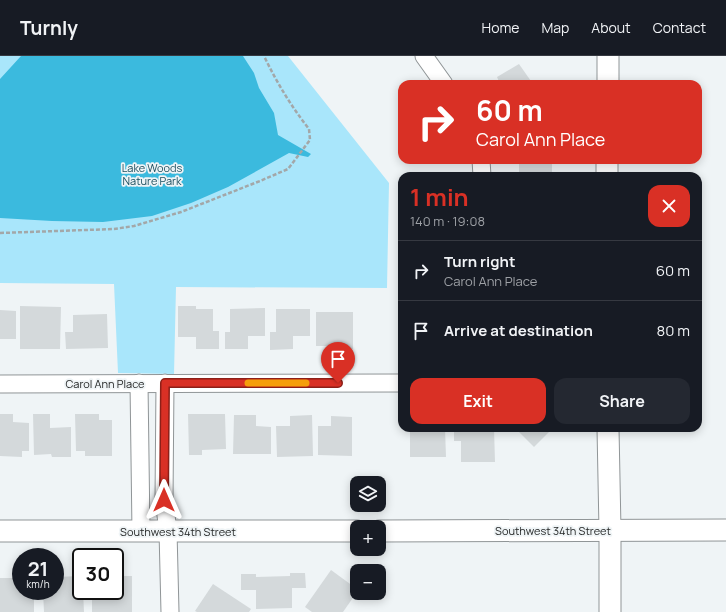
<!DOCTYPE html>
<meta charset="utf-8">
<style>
body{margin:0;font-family:Manrope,sans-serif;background:#242831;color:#f1f3f6;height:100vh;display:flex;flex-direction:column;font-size:15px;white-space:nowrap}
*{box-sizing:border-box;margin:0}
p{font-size:13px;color:#9ea1a6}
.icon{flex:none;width:22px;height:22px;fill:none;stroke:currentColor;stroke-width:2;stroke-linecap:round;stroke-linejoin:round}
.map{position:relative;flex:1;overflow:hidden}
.sheet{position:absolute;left:398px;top:116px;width:304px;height:260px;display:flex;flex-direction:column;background:#171b24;border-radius:12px;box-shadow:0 2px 10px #0003}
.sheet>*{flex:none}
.banner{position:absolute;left:398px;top:24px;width:304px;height:84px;border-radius:12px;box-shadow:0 2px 10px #0003;background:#d93025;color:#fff;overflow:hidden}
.tools{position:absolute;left:350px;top:420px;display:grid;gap:8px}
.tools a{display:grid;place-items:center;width:36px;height:36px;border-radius:8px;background:#171b24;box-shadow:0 2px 10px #0003;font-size:20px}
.speed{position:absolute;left:12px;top:492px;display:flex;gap:8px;font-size:20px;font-weight:700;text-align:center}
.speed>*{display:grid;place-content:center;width:52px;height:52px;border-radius:50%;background:#171b24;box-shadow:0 2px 10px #0003;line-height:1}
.speed small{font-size:10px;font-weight:400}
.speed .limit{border:2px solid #111;border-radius:6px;background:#fff;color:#111}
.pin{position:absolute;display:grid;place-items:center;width:34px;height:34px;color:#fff;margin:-41px -17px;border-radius:50% 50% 50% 0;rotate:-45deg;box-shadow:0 0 4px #0007}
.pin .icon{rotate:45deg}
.me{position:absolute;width:44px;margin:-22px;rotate:0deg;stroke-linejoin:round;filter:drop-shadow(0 0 3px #0008)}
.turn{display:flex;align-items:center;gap:14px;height:84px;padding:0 12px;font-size:18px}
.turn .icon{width:52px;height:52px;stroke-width:2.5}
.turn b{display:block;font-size:28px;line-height:34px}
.round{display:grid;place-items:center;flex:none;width:42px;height:42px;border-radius:12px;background:#242831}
.head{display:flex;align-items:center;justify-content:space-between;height:68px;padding:0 12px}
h1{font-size:24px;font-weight:700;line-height:30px;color:#d93025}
.primary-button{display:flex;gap:8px;margin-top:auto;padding:8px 12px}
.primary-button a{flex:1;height:46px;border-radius:12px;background:#d93025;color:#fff;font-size:16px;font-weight:700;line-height:46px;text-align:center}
.primary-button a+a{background:#242831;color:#f1f3f6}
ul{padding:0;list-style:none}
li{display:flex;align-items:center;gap:12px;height:60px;padding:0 12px;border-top:1px solid #363941}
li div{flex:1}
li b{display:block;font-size:15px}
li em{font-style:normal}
header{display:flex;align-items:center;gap:24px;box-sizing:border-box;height:56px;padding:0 20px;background:#171b24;border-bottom:1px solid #363941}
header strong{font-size:19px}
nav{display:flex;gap:22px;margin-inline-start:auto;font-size:14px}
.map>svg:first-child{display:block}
</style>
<header>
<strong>Turnly</strong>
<nav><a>Home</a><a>Map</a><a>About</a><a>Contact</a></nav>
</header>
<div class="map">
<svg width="726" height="556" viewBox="0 0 726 556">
<rect width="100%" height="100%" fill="#eff4f6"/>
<path fill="#a9e6fb" d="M0 0H288L389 127 387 232 176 231 174 318 118 317 114 228 0 227Z"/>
<path fill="#3bbade" d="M21 0H243L254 17 259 32 274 57 278 79 311 98 308 101 289 97 228 131 191 147 152 160 103 166 52 165 0 162V23Z"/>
<g fill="#d4d9db">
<path d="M519 8 533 28H500L497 21Z"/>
<rect x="519" y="108" width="33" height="12"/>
<path d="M20 250 61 251 60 293H20Z"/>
<path d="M178 250H196V253H213V275H219V293H196V281H178Z"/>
<path d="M265 252V280H248V293H225V276H230V253Z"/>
<path d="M276 253H310V280H293V293L270 294V276H276Z"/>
<path d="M0 254 16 255V283H0Z"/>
<path d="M316 256H353V293H331V290H316Z"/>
<path d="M107 258 108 292 66 293 65 276H73V259Z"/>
<path d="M0 358H13V366L29 367V395H22V401L0 400Z"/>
<path d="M33 358H50V372L71 371V401H52L51 398 34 399Z"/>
<path d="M75 358H99V364H112V400H85V395H76Z"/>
<path d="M188 358H225L226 393 202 394V399H189Z"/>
<path d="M234 359H256V370L271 371V398H233Z"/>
<path d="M312 359 313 400 277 401 276 370H290V360Z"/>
<path d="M331 360 352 361V400L318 399V370H331Z"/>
<path d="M410 372H445L446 401H410Z"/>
<path d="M454 372H494L495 406H461V385H454Z"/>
<path d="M515 372H553L534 391Z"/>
<path d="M331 514 357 533V536L343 556H312L305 551Z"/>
<path d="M290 517H305L306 532H292V552L256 553V534H241V518H256V521L290 520Z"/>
<path d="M81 520V535H83L84 556H44L43 535H55V521Z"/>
<path d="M115 520H132V556H92V535H115Z"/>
<path d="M0 522H21V535H34V556H0Z"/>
<path d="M213 528 251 553 249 556H197L195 555Z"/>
</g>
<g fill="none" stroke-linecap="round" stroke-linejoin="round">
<g stroke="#909597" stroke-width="19">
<g id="minor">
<path d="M424 0 444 28"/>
<path d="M481 104 482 120"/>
<path d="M139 327 141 476"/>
<path d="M165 327 164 444 168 475 170 556"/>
<path d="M0 328 402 327"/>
</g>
</g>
<g stroke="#909597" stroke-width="23">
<g id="tertiary">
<path d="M608 28V0"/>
<path d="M607 120V104"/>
<path d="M608 372 610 474V556"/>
<path d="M0 475H357"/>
<path d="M379 475 726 474"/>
</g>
</g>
<path stroke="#a3a7a8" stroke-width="2.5" stroke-dasharray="4 2" stroke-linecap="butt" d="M0 177 114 173 134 170 181 156 260 125 288 113 310 84 309 73C291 50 277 27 264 0"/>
<use href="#minor" stroke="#fff" stroke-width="17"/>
<use href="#tertiary" stroke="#fff" stroke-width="21"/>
</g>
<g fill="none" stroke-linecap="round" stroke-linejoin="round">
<g stroke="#8d1f18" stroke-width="10">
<path id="route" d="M164 444 165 327H338"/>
</g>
<use href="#route" stroke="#d93025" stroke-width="7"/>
<path stroke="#f59e0b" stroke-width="7" d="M248 327H306"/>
</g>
<g text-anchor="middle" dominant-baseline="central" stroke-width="3.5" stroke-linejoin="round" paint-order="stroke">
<g font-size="11" fill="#1c4f5f" stroke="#eff4f6">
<text x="152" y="111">Lake Woods<tspan x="152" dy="13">Nature Park</tspan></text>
</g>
<g font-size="11" fill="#242626" stroke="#eff4f6">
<text x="105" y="327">Carol Ann Place</text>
<text x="553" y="474">Southwest 34th Street</text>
<text x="178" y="475">Southwest 34th Street</text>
</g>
</g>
</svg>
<div class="tools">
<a><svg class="icon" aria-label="layers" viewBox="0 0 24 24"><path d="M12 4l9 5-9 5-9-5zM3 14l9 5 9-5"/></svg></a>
<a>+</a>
<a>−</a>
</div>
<div class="speed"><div>21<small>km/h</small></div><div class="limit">30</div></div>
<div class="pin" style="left:338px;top:327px;background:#d93025"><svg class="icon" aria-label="arrive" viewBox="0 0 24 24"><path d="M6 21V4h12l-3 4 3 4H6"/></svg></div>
<svg class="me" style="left:164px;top:444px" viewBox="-20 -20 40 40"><path d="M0-17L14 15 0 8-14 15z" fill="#d93025" stroke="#fff" stroke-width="4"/></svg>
<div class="banner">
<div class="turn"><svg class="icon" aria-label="right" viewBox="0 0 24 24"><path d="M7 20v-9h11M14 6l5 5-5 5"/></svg><div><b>60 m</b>Carol Ann Place</div></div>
</div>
<section class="sheet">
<div class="head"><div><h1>1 min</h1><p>140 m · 19:08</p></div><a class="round" style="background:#d93025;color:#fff"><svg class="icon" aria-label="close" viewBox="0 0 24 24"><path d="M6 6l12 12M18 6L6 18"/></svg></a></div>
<ul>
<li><svg class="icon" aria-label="right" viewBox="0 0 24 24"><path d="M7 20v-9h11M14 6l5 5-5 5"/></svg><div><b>Turn right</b><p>Carol Ann Place</p></div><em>60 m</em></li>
<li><svg class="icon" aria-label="arrive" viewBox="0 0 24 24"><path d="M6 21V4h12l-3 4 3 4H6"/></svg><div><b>Arrive at destination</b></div><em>80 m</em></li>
</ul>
<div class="primary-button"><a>Exit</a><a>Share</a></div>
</section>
</div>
